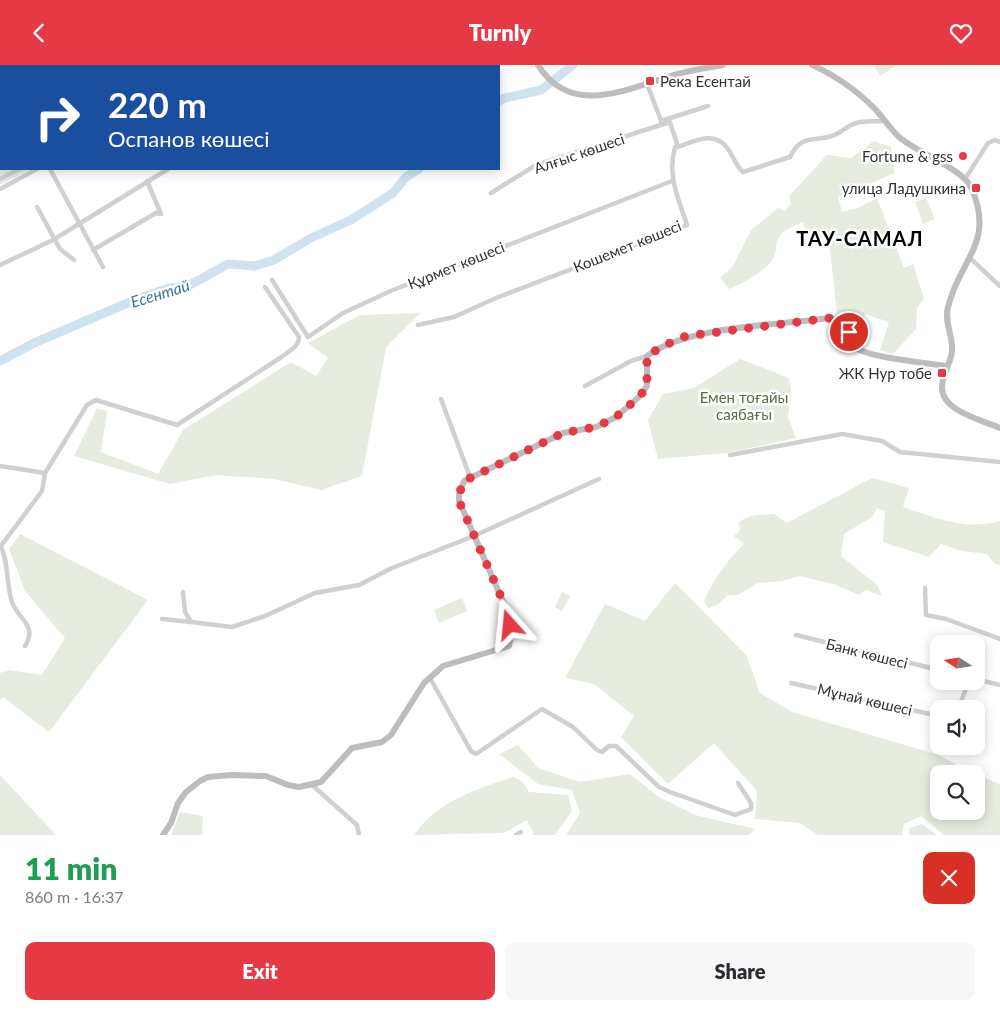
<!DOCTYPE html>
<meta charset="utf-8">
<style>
body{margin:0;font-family:Lato,sans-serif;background:#f7f7f7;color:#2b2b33;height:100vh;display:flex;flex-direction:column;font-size:19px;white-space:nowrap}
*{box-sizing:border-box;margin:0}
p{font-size:16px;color:#7c7c81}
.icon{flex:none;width:28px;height:28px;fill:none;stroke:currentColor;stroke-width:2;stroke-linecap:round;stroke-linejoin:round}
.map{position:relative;height:770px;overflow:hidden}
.panel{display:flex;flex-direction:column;background:#fff;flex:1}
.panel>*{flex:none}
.guide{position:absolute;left:0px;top:0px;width:500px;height:105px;box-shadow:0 2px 12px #0003;background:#1a4fa0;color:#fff;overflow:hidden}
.needle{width:32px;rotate:282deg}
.controls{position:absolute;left:930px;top:570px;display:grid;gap:10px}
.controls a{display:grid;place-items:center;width:55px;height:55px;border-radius:10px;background:#fff;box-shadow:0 2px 12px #0003;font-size:25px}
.pin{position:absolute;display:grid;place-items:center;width:42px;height:42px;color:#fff;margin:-21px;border:2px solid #fff;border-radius:50%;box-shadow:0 1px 5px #0007}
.me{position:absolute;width:55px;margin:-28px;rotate:342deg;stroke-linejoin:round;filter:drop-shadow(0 0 4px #0008)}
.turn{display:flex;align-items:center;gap:18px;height:105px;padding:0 25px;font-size:22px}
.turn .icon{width:65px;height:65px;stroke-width:2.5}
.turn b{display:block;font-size:35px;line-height:42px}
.round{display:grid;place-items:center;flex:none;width:52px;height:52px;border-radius:10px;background:#f7f7f7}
.headline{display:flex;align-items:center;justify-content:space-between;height:85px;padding:0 25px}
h1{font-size:30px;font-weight:800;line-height:38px;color:#1e9e55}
.button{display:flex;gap:10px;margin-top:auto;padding:10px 25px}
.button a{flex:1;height:58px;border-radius:10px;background:#e63946;color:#fff;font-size:20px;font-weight:800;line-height:58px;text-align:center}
.button a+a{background:#f7f7f7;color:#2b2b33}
header{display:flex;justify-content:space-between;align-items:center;height:65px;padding:0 25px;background:#e63946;color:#fff;font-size:22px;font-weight:800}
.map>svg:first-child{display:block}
</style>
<header><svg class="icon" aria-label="back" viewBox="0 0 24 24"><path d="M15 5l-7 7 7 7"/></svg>Turnly<svg class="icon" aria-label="heart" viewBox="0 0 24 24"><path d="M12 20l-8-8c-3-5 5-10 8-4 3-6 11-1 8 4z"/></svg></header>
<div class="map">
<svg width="1000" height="770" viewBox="0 0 1000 770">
<rect width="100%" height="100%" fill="#fff"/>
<g fill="#e6ecdf">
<path d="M874 0H897L880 11Z"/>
<path d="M0 25 1 104H30L0 120Z"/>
<path d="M874 76 891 82 895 108 838 132 842 147 858 143 877 133 904 203 913 199 924 234 917 243 916 264 893 289 880 285 889 257 865 249 860 263 837 249 829 175 807 169 803 157C764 172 785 180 769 199 761 208 740 220 729 224L720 213 733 201 751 165 778 143 784 146 791 139 789 131 827 90 851 93Z"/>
<path d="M926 133 935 154 923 159 915 137Z"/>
<path d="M420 248 386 282 362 411 321 425 274 414 216 410 170 419 74 391 97 343 107 346 101 387 158 409 183 365 291 297 316 311 328 293 308 278 360 250Z"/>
<path d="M740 294 789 313 791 325 788 352 796 373 727 388 658 394 648 355 663 329 694 323Z"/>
<path d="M872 413 909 423 903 442C936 453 965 466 1000 456V500L995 499 987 489 962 486 941 479 929 492 883 477 885 446 877 443 872 452 844 469 841 491 877 520 882 531 866 525 858 530 836 520 800 511 782 516 758 518 738 530H728L718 539 708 543 704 536C714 513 727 496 744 479L734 471 740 465 738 457 751 451 774 449 787 458Z"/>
<path d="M20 469 148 535 49 667 3 632 0 635V608L9 605 42 610 65 573 25 526 9 484Z"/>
<path d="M675 518 746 590 760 628 792 647 939 690 974 709H939V746H976V710L1000 719V770H944L921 751 904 759 902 770H818L800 758 755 754 757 726 714 678 668 719 621 672 634 651 594 619 565 613 605 539 645 556Z"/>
<path d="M562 527 570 531 562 546 555 542Z"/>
<path d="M462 533 467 546 439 558 434 545Z"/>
<path d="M518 680 538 703 580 717 630 709 659 732 695 750 755 764 749 770H566L580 748 572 725 538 719 499 689Z"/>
<path d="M0 710 56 770H0Z"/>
<path d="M513 712 522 716 529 727 568 730 572 746 555 770H532L533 767 527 755 504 768 414 770C436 737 477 724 513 712Z"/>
<path d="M180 747 203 751 202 770H171Z"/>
<path d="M922 759 937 770H909V763Z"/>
</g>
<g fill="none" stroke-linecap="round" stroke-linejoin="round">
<g stroke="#cfe2ee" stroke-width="9">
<path d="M499 36 505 33 541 25 573 0"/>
<path d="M0 296 34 278 137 234 169 223 188 221 228 199 255 201 274 195 311 173 351 155 393 128 406 112 419 104"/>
</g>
<g stroke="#d0d0d0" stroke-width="4.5">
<path d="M109 0 110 1"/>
<path d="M312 0V1"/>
<path d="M61 1 64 0"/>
<path d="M194 1 196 0"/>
<path d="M274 1V0"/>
<path d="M647 19 662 58"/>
<path d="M0 21 1 23"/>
<path d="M661 56 708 41"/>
<path d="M678 82C698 74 717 65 730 87 734 94 737 102 743 107L790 92C801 69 813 77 832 71 841 68 848 60 856 58 864 55 875 57 883 56"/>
<path d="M50 104 103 202"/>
<path d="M0 114 19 104"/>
<path d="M965 114 988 78 995 75 1000 77"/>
<path d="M0 124 37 104"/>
<path d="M37 142 60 184 74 195"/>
<path d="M93 185 156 148 161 149 147 116"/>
<path d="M971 194 1000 221"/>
<path d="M0 200 53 175 168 104"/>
<path d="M272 215 308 272 343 248 393 225 672 116"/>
<path d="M418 260 454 252 496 233 687 160C678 132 667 111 675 82H678L670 57 536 100 491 128"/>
<path d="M585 321 631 296 647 291"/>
<path d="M441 334 470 412"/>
<path d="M730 390 842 369 882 376 900 387 1000 397"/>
<path d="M0 401 45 408 87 340 96 335 177 360 280 293C288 287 299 282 299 272L265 222"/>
<path d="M0 480C9 496 6 519 12 537 19 556 38 560 25 581"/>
<path d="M1 481 42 426 45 408"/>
<path d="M925 523 926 550 946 554 1000 574"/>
<path d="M183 527 185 547 191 557 232 562 265 551 315 528 359 520 392 503 474 471 599 414"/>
<path d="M162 554 191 557"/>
<path d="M796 570 939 605"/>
<path d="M430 613 471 686 476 689 542 644 573 662 597 685 602 687 609 681H616L659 722 670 727 735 750 751 744V738L738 718"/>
<path d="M976 614 1000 620"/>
<path d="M791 618 939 651"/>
<path d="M958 644 969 616"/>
<path d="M312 720 357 760 359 770"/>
<path d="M516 770 521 767"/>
</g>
<g stroke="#bdbdbd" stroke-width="6">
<path d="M538 0C571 53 627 24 674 10 690 5 707 3 723 0"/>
<path d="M812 0C833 9 856 25 872 41 882 50 889 63 899 72 917 88 963 103 972 124 995 179 959 195 948 242 944 258 953 270 952 286 951 298 942 309 942 322 941 346 982 355 1000 363"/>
<path d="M163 770 171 758 178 738 186 727 200 716 208 712 231 710 266 711 288 720 299 722 321 717 352 683 382 677 391 670 424 618 443 601 509 581 511 569 509 550 459 436V429L464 416 563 368 596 362 616 352 640 331 647 321V291C686 261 780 260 830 253 851 255 847 277 856 283 871 293 927 298 947 301"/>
</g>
</g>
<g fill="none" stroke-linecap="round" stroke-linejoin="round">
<path stroke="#e63946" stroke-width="9" stroke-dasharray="0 16.2" d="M510 560 502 534 459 436V429L464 416 563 368 596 362 616 352 640 331 647 321V291L663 281 686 271 830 253 837 254 849 267"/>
</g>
<g fill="#e63946" stroke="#fff" stroke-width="2">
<rect x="645" y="11" width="10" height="10" rx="2.5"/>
<circle cx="963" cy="91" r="5"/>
<rect x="971" y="118" width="10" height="10" rx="2.5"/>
<rect x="937" y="303" width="10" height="10" rx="2.5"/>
</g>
<g text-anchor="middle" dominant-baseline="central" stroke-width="5" stroke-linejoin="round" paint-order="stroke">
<g font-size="15" fill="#333" stroke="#fff" text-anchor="end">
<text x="660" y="16" text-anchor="start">Река Есентай</text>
<text x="953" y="91">Fortune &amp; gss</text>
<text x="966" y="123">улица Ладушкина</text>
<text x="932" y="308">ЖК Нур тобе</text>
</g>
<g font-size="15" fill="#333" stroke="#fff">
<text transform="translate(579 88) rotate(-19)">Алғыс көшесі</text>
<text transform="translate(627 181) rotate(-22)">Кошемет көшесі</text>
<text transform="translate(456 200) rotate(-22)">Құрмет көшесі</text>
<text transform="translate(867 588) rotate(14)">Банк көшесі</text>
<text transform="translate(865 634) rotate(13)">Мұнай көшесі</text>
</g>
<g font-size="15" fill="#56703f" stroke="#fff">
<text x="744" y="332">Емен тоғайы<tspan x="744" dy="17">саябағы</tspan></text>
</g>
<g font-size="16" font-style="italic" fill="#3f7597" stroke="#fff">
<text transform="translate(160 228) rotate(-17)">Есентай</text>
</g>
<g font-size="20" font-weight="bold" letter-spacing="1" fill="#000" stroke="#fff">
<text x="860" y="173">ТАУ-САМАЛ</text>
</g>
</g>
</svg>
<div class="controls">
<a><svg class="needle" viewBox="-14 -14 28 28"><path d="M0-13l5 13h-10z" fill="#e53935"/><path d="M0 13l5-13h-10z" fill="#7c7c81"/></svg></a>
<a><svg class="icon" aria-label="sound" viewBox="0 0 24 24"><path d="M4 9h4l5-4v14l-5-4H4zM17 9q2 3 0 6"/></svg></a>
<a><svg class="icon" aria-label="search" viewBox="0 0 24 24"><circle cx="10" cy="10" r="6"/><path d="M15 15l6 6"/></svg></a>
</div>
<div class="pin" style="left:849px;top:267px;background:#d93025"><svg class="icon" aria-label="arrive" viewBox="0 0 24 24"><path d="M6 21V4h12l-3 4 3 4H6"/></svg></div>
<svg class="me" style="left:510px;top:560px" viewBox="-20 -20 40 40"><path d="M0-17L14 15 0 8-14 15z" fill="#e63946" stroke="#fff" stroke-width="4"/></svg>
<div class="guide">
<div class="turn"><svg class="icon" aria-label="right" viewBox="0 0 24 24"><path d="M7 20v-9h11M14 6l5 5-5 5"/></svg><div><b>220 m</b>Оспанов көшесі</div></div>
</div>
</div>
<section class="panel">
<div class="headline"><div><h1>11 min</h1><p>860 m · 16:37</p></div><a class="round" style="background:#d93025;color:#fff"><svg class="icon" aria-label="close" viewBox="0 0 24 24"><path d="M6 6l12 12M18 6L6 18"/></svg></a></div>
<div class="button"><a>Exit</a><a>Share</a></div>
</section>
